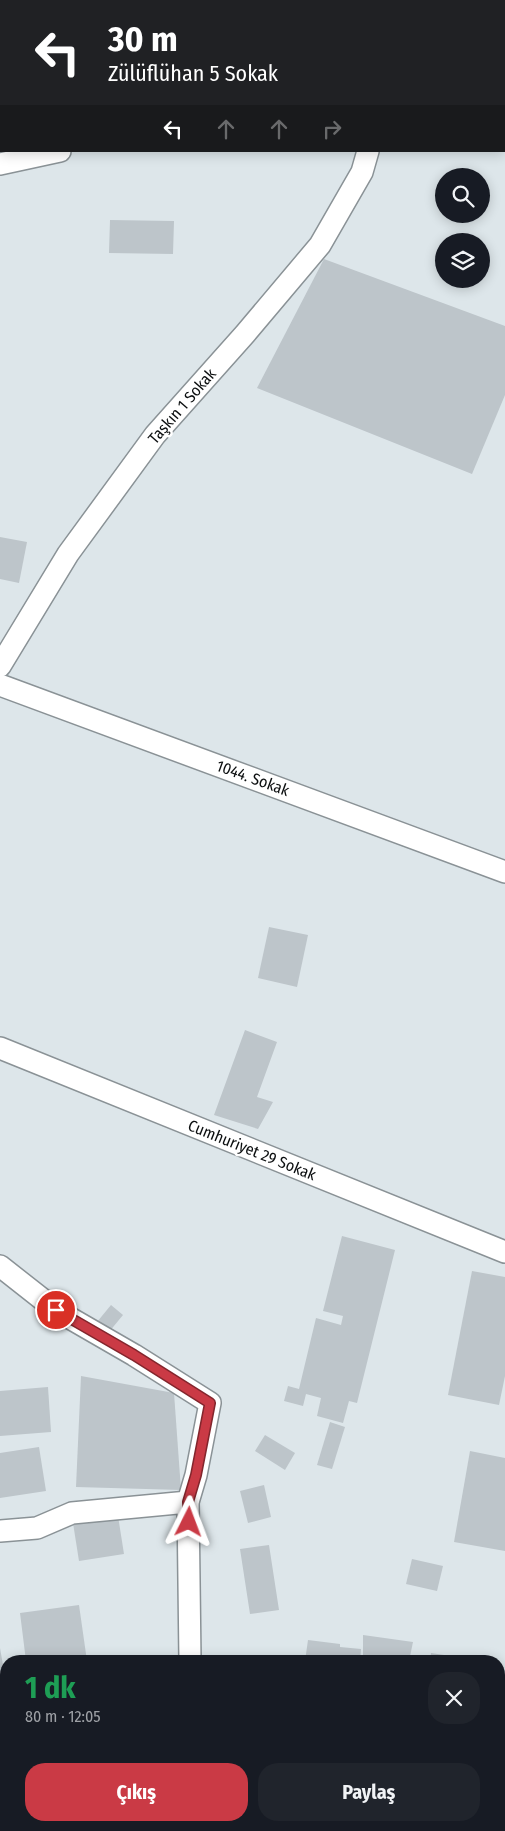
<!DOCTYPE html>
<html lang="tr">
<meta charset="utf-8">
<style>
body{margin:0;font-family:"Fira Sans Condensed",sans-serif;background:#20242c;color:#f1f3f6;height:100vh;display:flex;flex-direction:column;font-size:19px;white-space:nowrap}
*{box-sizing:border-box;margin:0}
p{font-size:16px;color:#9ea1a6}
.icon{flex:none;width:28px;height:28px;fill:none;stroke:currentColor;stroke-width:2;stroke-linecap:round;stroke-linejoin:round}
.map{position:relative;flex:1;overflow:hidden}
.panel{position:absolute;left:0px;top:1655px;width:505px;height:176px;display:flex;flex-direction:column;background:#171b24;border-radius:20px 20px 0 0;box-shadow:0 2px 12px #0003}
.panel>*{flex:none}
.top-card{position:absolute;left:0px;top:0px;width:505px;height:152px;box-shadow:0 2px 12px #0003;background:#202124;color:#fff;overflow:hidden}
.controls{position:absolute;left:435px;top:168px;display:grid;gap:10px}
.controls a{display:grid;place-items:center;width:55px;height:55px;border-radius:50%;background:#171b24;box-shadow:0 2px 12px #0003;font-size:25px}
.pin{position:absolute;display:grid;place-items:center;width:42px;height:42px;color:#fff;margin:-21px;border:2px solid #fff;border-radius:50%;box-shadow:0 1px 5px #0007}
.me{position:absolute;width:55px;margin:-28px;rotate:3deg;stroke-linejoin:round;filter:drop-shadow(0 0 4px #0008)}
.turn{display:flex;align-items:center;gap:18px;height:105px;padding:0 25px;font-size:22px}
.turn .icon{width:65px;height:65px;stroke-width:2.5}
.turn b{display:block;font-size:35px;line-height:42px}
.lanes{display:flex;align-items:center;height:48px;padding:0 25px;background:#0003;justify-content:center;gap:25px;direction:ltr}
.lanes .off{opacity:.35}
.round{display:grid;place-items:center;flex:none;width:52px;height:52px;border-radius:20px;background:#20242c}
.headline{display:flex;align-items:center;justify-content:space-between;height:85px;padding:0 25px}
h1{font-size:30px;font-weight:700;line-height:38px;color:#1e9e55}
.button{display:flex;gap:10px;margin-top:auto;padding:10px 25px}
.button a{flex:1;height:58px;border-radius:20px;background:#ca3a45;color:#fff;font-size:20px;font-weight:700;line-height:58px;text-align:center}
.button a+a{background:#20242c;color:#f1f3f6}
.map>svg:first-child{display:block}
</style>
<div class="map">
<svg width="505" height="1831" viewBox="0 0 505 1831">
<rect width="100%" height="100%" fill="#dde6ea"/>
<g fill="#bdc5ca">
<path d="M110 220 174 221 173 254 109 253Z"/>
<path d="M324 259 505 326V395L472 474 257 388Z"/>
<path d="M0 537 27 542 19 583 0 579Z"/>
<path d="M269 927 308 935 297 987 258 978Z"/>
<path d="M245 1030 277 1042 257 1097 273 1102 258 1129 214 1115Z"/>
<path d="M342 1236 395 1250 357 1403 349 1401 343 1423 317 1416 321 1398 306 1394 303 1406 284 1401 288 1386 299 1389 316 1318 341 1325 343 1316 323 1311Z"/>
<path d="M472 1271 505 1277V1376L499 1405 448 1395Z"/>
<path d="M111 1305 123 1315 109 1332 97 1322Z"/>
<path d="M81 1376 174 1393 181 1490 76 1487Z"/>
<path d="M48 1387 51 1432 0 1436V1391Z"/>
<path d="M330 1422 345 1427 332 1469 317 1465Z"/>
<path d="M265 1435 295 1453 285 1470 255 1451Z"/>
<path d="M39 1447 46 1491 0 1498V1453Z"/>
<path d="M470 1451 505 1458V1551L454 1542Z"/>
<path d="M264 1485 271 1517 248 1523 240 1491Z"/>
<path d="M118 1516 124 1554 79 1561 73 1523Z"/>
<path d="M269 1545 279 1610 250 1614 240 1549Z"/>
<path d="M412 1559 443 1566 437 1591 406 1584Z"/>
<path d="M79 1605 87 1661H26L20 1613Z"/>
<path d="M363 1635 413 1642 409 1661H363Z"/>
<path d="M308 1640 340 1644V1647L361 1649 360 1661H305Z"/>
<path d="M0 1648 6 1682V1757L0 1758Z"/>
<path d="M431 1653 477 1660V1661H430Z"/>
<rect x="244" y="1657" width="21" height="4"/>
<path d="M505 1673V1692L499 1687V1681Z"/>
</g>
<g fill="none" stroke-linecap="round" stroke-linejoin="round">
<g stroke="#8a9296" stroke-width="24">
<g id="minor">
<path d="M427 1V0"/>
<path d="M504 72H505"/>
<path d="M0 164 60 151"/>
<path d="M0 666 68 554 155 435 245 334 320 245 362 172 368 151"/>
<path d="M0 685 505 872"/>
<path d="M0 1048 505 1252"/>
<path d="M0 1266 56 1310 134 1355 210 1403 196 1475 188 1502 190 1661"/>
<path d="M0 1531 37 1528 72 1513 188 1502"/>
<path d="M499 1749 505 1748"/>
<path d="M0 1788 6 1787"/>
</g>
</g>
<g stroke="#8a9296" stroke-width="30">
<g id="tertiary">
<path d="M499 1800 505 1799"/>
<path d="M63 1831 153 1825"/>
</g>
</g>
<use href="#minor" stroke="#fff" stroke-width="21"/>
<use href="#tertiary" stroke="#fff" stroke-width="28"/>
</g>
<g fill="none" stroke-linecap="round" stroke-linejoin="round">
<g stroke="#83262d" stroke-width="12">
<path id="route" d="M56 1310 134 1355 210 1403 196 1475 188 1502 189 1522"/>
</g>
<use href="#route" stroke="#ca3a45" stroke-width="9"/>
</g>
<g text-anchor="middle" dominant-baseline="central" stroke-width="5" stroke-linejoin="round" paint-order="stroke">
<g font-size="16" fill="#0b0e0f" stroke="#fff">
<text transform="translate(182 406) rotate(-49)">Taşkın 1 Sokak</text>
<text transform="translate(253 778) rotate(20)">1044. Sokak</text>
<text transform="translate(252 1150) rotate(22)">Cumhuriyet 29 Sokak</text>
</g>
</g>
</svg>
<div class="controls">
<a><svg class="icon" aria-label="search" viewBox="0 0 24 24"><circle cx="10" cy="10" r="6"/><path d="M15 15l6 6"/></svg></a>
<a><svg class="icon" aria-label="layers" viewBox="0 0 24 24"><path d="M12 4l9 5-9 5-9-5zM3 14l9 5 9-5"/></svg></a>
</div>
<div class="pin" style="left:56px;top:1310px;background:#d93025"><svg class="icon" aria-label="arrive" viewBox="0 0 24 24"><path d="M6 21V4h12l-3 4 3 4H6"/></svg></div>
<svg class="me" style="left:189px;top:1522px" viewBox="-20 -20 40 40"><path d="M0-17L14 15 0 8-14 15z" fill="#ca3a45" stroke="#fff" stroke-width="4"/></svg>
<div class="top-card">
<div class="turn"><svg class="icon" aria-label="left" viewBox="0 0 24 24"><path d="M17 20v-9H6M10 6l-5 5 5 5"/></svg><div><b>30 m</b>Zülüflühan 5 Sokak</div></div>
<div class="lanes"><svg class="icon" aria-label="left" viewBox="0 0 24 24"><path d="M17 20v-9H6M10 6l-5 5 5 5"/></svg><svg class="icon off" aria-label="ahead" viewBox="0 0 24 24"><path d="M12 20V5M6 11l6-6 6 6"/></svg><svg class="icon off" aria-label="ahead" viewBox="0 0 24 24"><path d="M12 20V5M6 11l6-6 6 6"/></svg><svg class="icon off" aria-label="right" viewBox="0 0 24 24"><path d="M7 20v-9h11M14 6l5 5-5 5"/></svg></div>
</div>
<section class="panel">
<div class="headline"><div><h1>1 dk</h1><p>80 m · 12:05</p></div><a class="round"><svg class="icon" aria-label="close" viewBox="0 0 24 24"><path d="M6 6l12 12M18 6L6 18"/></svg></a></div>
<div class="button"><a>Çıkış</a><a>Paylaş</a></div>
</section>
</div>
